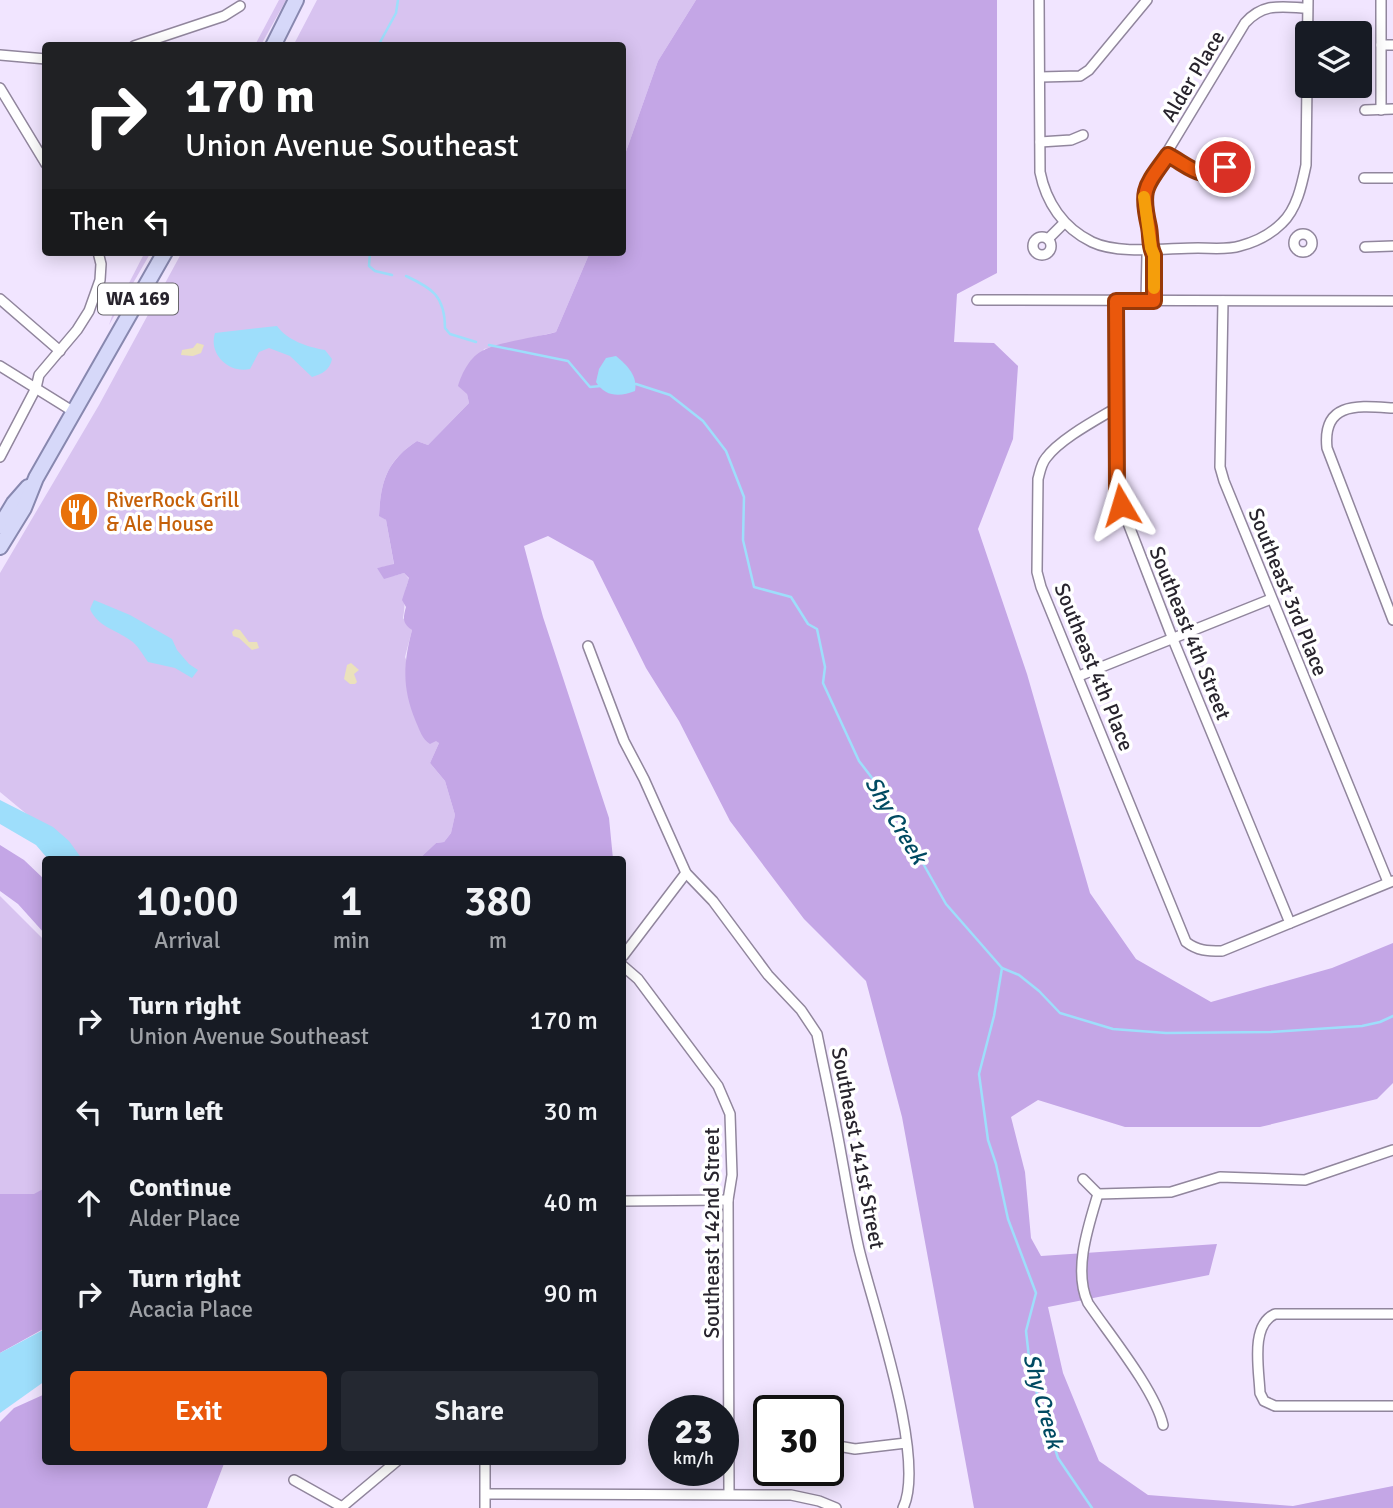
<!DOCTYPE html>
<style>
body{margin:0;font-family:Signika,sans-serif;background:#242831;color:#f1f3f6;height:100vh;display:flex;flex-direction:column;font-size:26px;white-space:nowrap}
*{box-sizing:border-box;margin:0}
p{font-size:23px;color:#9ea1a6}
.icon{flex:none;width:38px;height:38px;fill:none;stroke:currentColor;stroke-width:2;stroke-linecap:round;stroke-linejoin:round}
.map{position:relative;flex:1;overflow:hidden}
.sheet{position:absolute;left:42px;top:856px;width:584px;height:609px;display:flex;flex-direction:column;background:#171b24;border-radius:7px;box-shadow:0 4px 18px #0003}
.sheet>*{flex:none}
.guide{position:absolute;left:42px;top:42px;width:584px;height:214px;border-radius:7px;box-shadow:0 4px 18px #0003;background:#202124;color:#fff;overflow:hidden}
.fabs{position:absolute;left:1295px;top:21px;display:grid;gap:14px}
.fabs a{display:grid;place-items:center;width:77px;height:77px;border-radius:7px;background:#171b24;box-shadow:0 4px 18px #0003;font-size:35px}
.speed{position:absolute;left:648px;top:1395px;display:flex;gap:14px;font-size:35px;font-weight:700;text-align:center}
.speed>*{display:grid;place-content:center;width:91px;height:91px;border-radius:50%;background:#171b24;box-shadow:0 4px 18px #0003;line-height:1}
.speed small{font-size:18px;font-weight:400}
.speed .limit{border:4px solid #111;border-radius:10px;background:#fff;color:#111}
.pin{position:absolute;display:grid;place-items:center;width:60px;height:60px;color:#fff;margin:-30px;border:4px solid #fff;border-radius:50%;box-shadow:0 2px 7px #0007}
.me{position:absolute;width:77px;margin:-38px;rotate:353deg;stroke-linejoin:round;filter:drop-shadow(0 0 5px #0008)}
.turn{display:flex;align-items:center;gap:24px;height:147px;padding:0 28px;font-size:32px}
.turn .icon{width:91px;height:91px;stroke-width:2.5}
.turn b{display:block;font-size:49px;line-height:60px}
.then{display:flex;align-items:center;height:66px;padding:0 28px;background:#0003;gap:14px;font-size:26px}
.eta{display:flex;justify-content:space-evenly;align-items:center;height:119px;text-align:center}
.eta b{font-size:42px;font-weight:600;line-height:49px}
.primary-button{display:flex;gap:14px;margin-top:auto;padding:14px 28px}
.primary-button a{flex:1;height:80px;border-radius:7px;background:#ea580c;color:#fff;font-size:28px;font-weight:600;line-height:80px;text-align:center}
.primary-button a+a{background:#242831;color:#f1f3f6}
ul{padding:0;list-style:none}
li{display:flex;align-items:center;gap:21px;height:91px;padding:0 28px}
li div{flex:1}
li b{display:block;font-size:26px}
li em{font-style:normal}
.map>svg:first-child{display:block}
</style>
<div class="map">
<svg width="1393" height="1508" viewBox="0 0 1393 1508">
<rect width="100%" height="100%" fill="#f1e5ff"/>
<g fill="#d8c3f0">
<path d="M279 0H286L261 45H255Z"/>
<path d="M317 0H696L658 61 623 160V46H293Z"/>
<path d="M145 252H151L109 325 112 316Z"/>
<path d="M182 252H590L556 332 484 349 467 394 469 403 428 445 417 441C387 461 381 480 379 515L386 520 394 565 377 568 393 576 404 573 409 579C403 591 406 604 403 618L412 630 405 657 439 743 430 763 445 781 455 815 451 833 444 842 436 843 419 859H81L0 792V573L99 405Z"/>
<path d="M0 896 46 942 45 1219 0 1236Z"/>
</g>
<g fill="#c4a6e6">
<path d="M696 0H997V273L957 294 954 342 994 343 1018 366 1013 439 978 529 1027 674 1090 893 1136 959 1211 1002 1332 968 1393 943V1083L1377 1099 1260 1127H1125L1038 1100 1011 1117 1025 1172 1031 1238 1041 1256 1217 1244 1209 1275 1048 1307 1063 1373 1099 1461 1148 1495 1293 1506 1393 1486V1508H974L902 1117 866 981 804 919 730 821 679 721 646 668 593 561 548 536 524 546 543 617 609 818 613 859H419L436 843 444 842 451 833 455 815 445 781 430 763 439 743 436 741 430 744C422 739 420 731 416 722 402 688 403 665 412 630 402 623 403 618 406 607L402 600 409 578 404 573 384 579 377 568 394 564 386 520 379 516C381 480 387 461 417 441L428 445 469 403 467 394 458 386C462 373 470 356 484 350 499 342 538 337 556 332L590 252H623V160L658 61Z"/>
<path d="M0 845 24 860 45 880V934L18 904 0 891Z"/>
<path d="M45 1188V1328L0 1353V1194H34Z"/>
<path d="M45 1394 46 1461H225L207 1508H0V1422L14 1408Z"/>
</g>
<g fill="#ebe1bc">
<path d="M197 343 204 345 201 353 193 356 181 355 182 350 193 348Z"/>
<path d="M235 629 240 630 249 642H257L259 648 252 650 239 638 233 636 232 632Z"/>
<path d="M351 663 359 670 354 674 357 682 355 684H350L344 679 347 665Z"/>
</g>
<g fill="#9edefb">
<path d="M277 326C287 340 307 347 325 350L332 359C330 370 322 374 312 377L290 356 269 348 259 352 250 369C229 374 208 354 215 333Z"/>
<path d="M616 356C627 365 638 376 635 391 620 397 605 397 596 382L599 369 606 358Z"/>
<path d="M94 600 130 615 172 639 177 650 189 664 198 670 192 678 175 668 148 662C143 655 137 644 130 640 116 630 97 626 90 609Z"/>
<path d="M0 800 53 827 69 841 82 859H48L36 845 0 824Z"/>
<path d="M45 1329V1381L0 1413V1353Z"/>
</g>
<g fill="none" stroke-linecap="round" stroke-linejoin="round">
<g stroke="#9edefb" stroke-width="2.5">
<path d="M378 46 396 13 398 0"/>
<path d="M370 252 369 266 375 271 392 275"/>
<path d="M406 276C432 288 445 296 445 328L450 334 476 342"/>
<path d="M489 345 568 361 590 387 601 386"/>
<path d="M636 384 670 395 703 421 726 451 744 497 743 540 754 587 791 597 808 624 817 629 825 667 823 683 859 761 879 787 901 837 916 851 946 904 1002 968 994 1016 979 1074 988 1140 996 1164 1008 1219 1036 1293 1026 1331 1031 1375 1058 1458 1092 1508"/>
<path d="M1002 968 1019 975 1039 991 1060 1013 1113 1029 1166 1033 1271 1032 1362 1026 1380 1022 1393 1016"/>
</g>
<g stroke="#91869d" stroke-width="12">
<g id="minor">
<path d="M1039 0 1040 172C1046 202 1063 228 1092 242 1119 255 1167 248 1198 248 1211 248 1227 250 1240 246 1255 242 1271 234 1282 223 1297 209 1302 184 1306 165L1308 0"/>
<path d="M1381 0V110"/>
<path d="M1381 45H1393"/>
<path d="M134 46 224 16 240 6"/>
<path d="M0 55 46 59"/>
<path d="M1040 77 1080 76 1089 70 1147 0"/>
<path d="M0 88 46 164"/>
<path d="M1365 110 1393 109"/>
<path d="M1040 142 1071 140 1083 135"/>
<path d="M1168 154C1189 166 1203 183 1225 167"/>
<path d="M1364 178H1393"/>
<circle cx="1303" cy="243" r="9"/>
<circle cx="1042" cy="246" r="9"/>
<path d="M1048 239 1064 223"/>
<path d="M1365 247 1393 246"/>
<path d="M1151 249 1143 200 1149 182 1245 23C1264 2 1282 7 1307 8"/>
<path d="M0 299 60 351"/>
<path d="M977 300 1393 301"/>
<path d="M1116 301 1117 489 1121 505 1172 637 1290 923"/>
<path d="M1146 301 1147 255 1151 249 1154 255V301"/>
<path d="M1223 301 1220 467 1224 481 1388 882"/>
<path d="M0 366 74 412"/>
<path d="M1116 408C1096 420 1060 439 1046 458 1041 464 1040 472 1038 479L1037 572 1041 587 1186 942C1198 951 1207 951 1222 951L1393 881"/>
<path d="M1393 408C1359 406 1322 401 1327 448L1393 620"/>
<path d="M0 457 36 388 39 375 77 330 89 311 100 280 101 264 98 252"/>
<path d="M588 646 624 741 644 779 686 873 713 901 768 975 801 1010 817 1034C825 1074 834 1114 841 1154 847 1186 852 1218 859 1249 872 1304 927 1459 903 1508"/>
<path d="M1079 676 1271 599"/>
<path d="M623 956 686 873"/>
<path d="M623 966 638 979 718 1086 730 1114 732 1175 728 1200 729 1494"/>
<path d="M1083 1179 1098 1194 1171 1192 1220 1177 1305 1180 1393 1150"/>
<path d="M1098 1194C1088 1227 1073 1271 1088 1303 1109 1334 1155 1390 1163 1425"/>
<path d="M623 1201 728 1200"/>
<path d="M1393 1314H1275C1250 1325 1259 1369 1260 1393L1264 1401 1275 1406H1393"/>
<path d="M838 1446 855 1449 906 1443"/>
<path d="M485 1461V1508"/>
<path d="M294 1480 342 1507"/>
<path d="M486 1494 791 1495 819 1501 836 1508"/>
<path d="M342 1507 397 1461"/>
</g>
</g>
<g stroke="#8888af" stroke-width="18">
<g id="primary">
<path d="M273 46 296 0"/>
<path d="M0 526 14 503 28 487"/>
<path d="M0 547 24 508 36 478 165 252"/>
</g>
</g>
<use href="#minor" stroke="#fff" stroke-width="9"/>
<use href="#primary" stroke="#d6d8f9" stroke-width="14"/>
</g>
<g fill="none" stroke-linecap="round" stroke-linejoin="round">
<g stroke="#983908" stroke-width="18">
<path id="route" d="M1121 505 1117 489 1116 301H1154V255C1149 246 1151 237 1149 227 1140 188 1146 186 1168 155 1189 166 1203 183 1225 167"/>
</g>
<use href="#route" stroke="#ea580c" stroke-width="12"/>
<path stroke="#f59e0b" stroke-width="12" d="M1144 197 1151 248 1154 255V288"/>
</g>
<defs>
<g id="restaurant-disc" transform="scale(2.0125)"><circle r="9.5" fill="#e8710a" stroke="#fff"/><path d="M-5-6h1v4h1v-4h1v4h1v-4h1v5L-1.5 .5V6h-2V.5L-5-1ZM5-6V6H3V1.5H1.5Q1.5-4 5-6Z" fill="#fff"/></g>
</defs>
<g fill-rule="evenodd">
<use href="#restaurant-disc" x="79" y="512"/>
</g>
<g text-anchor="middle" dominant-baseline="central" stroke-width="7" stroke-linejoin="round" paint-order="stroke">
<rect fill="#fff" stroke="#68666c" stroke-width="2" x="98" y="283.5" width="80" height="31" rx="5"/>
<g font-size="19" font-weight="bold" fill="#28242d">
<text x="138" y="299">WA 169</text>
</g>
<g font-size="21" fill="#28242d" stroke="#fff">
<text transform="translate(1193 76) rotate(-59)">Alder Place</text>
<text transform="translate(1288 592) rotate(68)">Southeast 3rd Place</text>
<text transform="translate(1190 633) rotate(68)">Southeast 4th Street</text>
<text transform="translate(1094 667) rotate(68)">Southeast 4th Place</text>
<text transform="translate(858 1148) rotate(79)">Southeast 141st Street</text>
<text transform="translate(712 1233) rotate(-90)">Southeast 142nd Street</text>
</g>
<g font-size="21" fill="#c56008" stroke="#fff" text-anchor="start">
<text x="106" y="500">RiverRock Grill<tspan x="106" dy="24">&amp; Ale House</tspan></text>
</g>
<g font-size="23" font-style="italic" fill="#004a62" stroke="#fff">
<text transform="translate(896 820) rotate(59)">Shy Creek</text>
<text transform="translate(1043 1401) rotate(75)">Shy Creek</text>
</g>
</g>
</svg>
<div class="fabs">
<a><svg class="icon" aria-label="layers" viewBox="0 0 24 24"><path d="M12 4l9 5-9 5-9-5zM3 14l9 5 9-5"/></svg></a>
</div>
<div class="speed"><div>23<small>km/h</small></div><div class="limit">30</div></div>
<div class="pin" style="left:1225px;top:167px;background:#d93025"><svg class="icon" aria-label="arrive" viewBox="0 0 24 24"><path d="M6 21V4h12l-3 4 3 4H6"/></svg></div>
<svg class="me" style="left:1121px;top:505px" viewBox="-20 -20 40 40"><path d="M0-17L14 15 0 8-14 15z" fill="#ea580c" stroke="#fff" stroke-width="4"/></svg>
<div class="guide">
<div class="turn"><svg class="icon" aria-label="right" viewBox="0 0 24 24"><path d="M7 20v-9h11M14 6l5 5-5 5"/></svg><div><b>170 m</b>Union Avenue Southeast</div></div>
<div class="then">Then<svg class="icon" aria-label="left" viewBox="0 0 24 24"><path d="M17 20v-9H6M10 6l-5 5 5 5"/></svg></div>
</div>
<section class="sheet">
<div class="eta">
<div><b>10:00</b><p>Arrival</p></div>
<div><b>1</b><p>min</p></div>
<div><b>380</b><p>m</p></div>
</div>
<ul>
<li><svg class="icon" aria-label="right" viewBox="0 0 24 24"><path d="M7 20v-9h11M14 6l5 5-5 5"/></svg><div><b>Turn right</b><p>Union Avenue Southeast</p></div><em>170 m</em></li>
<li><svg class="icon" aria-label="left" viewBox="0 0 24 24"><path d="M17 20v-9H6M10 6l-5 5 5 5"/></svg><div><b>Turn left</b></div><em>30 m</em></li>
<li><svg class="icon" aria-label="ahead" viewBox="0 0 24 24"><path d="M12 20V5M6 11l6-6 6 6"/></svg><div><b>Continue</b><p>Alder Place</p></div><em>40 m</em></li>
<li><svg class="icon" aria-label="right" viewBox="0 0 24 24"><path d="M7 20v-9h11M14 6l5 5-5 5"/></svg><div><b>Turn right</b><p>Acacia Place</p></div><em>90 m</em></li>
</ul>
<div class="primary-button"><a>Exit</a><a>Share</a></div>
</section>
</div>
